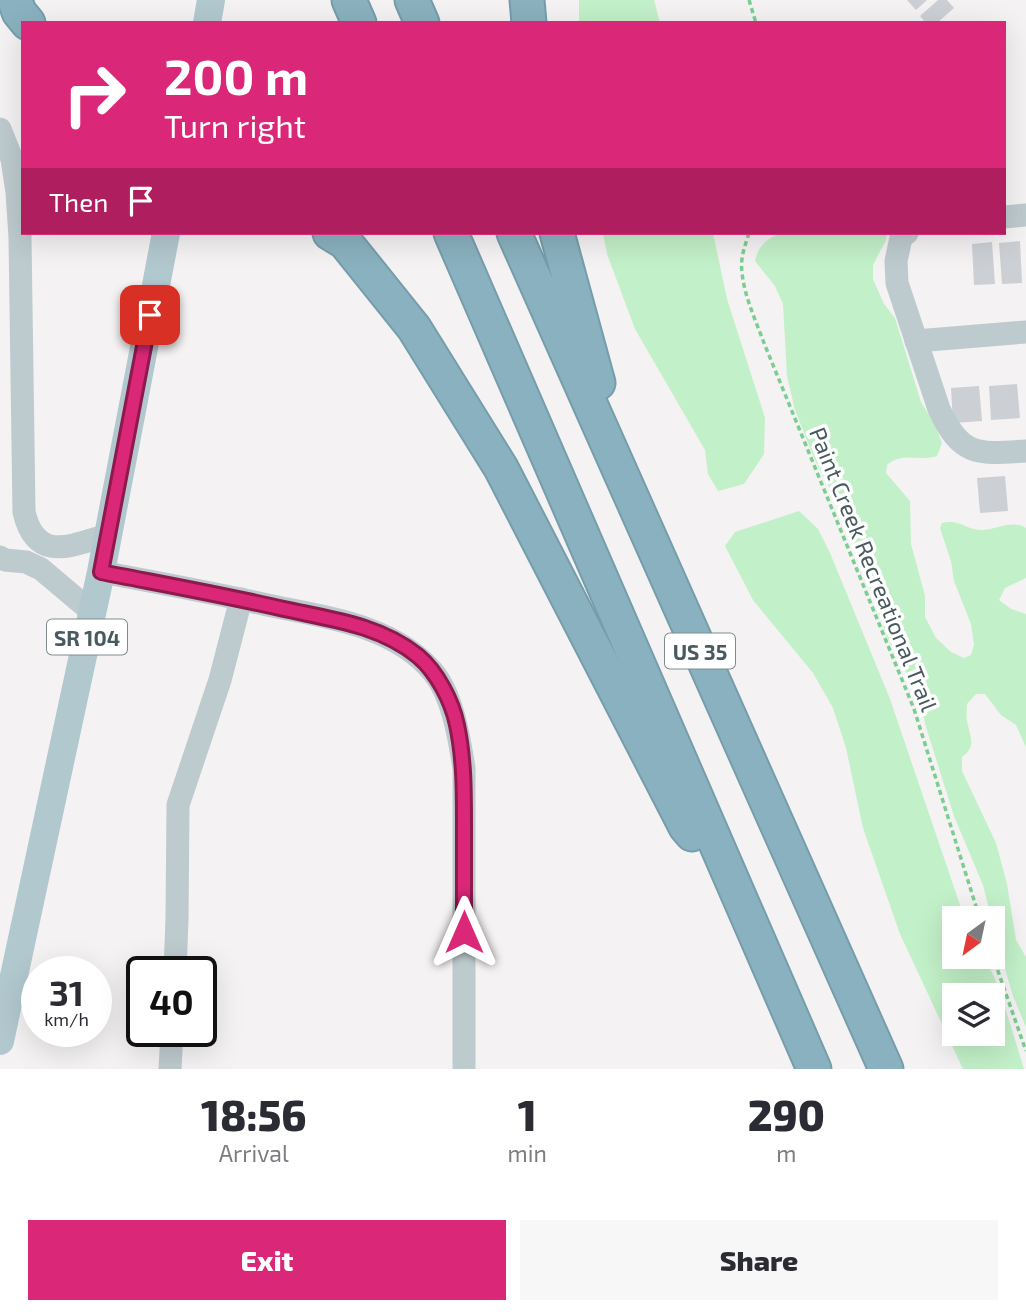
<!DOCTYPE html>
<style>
body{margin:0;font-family:"Exo 2",sans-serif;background:#f7f7f7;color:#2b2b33;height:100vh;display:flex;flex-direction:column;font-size:26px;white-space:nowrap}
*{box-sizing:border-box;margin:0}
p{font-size:23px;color:#7c7c81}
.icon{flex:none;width:38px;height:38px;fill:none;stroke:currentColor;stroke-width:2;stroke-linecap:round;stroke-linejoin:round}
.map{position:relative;height:1069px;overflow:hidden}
.panel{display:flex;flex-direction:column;background:#fff;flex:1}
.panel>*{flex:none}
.hud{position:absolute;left:21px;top:21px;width:985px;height:214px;border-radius:0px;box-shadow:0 7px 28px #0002;background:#db2777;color:#fff;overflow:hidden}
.needle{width:46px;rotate:213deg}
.buttons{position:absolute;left:942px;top:906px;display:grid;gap:14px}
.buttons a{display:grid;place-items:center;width:63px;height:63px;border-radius:0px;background:#fff;box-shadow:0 7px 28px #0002;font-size:35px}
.speed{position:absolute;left:21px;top:956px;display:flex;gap:14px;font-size:35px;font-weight:700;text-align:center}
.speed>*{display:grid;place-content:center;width:91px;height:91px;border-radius:50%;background:#fff;box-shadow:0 7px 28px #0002;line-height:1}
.speed small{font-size:18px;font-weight:400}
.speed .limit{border:4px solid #111;border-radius:10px;background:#fff;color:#111}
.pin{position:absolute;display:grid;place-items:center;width:60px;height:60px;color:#fff;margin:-30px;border-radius:14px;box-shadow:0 4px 10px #0006}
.me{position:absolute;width:77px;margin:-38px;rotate:0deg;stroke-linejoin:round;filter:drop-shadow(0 0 5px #0008)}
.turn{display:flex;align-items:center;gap:24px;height:147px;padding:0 28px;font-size:32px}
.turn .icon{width:91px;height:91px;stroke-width:2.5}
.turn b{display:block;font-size:49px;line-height:60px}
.then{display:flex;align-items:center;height:66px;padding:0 28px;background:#0003;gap:14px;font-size:26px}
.eta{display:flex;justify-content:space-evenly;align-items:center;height:119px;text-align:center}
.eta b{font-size:42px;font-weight:800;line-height:49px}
.primary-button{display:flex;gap:14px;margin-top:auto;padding:14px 28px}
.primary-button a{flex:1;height:80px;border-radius:0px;background:#db2777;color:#fff;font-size:28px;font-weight:800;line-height:80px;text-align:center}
.primary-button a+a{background:#f7f7f7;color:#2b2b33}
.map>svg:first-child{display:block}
</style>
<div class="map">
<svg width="1026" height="1069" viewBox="0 0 1026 1069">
<rect width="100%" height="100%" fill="#f4f2f2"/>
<g fill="#c2f0c8" fill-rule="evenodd">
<path d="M579 0H654L660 23H579Z"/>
<path d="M603 233H713L727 299 765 418 764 454 744 484 718 491 708 474 705 450 635 329 607 254Z"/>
<path d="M786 233H887L886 240 873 265V279L884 304 895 318 921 402 935 425 942 443 937 456C919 462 902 451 887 465L886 473 910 501 911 544 925 596V617L936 638 951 652 964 658 971 655 974 645 971 624 954 581 951 561 940 528 942 523C960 519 966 530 981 530 997 530 1011 519 1026 528V578L1005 588 999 600 1011 609 1026 614V747L1016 725 1001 715 985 694H976L967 704C967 709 966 715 967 721 970 737 977 746 962 757V771L996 843 1007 884 1016 940 1026 957V1027L1013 996 1000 952 983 885 954 816 926 727 918 694 887 637 847 521 814 458 795 410 787 376 783 304 775 286 755 261C758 245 770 235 786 233Z"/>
<path d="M799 511 818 529 830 553 890 699 961 908 966 919H954V957H985L999 988 1024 1069H963L900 934 863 828 846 748 833 708 813 673 753 600 725 546 735 532ZM954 996H992V1034H954Z"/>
</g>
<g fill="#ccd0d4">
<path d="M907 0H927L916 10Z"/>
<path d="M938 0H947L954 8 937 23H926L920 16Z"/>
<path d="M1020 241 1022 283 1002 284 999 243Z"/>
<path d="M992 242 995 284 974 285 972 244Z"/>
<path d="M1017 384 1020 418 991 420 989 386Z"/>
<path d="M979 386 982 421 953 423 951 388Z"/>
<path d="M1005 476 1008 511 980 513 977 478Z"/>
</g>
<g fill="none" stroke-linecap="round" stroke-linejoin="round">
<g stroke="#769dab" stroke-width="37">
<g id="highway">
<path d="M15 0 19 12 28 23"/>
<path d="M349 0 359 23"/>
<path d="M412 0 422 23"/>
<path d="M527 0 529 23"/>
<path d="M330 233 345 242 414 328 501 468 686 827 692 834"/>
<path d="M451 233 814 1069"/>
<path d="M514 233 886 1069"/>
<path d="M557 233 598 383"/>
</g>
</g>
<g stroke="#7ace8f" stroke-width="3.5" stroke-dasharray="5 3.5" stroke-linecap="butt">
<path d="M749 0 756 23"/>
<path d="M749 233C745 246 740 258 742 272 744 296 756 321 764 343L914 709 980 919"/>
<path d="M992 954 1026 1051"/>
</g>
<g stroke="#bdcace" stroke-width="23">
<path d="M0 129 12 159 17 192 20 237 24 512C36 563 70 546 108 535"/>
<path d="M1004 217 1026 215"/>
<path d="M907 233 901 238 896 261 897 283 939 409C961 457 978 454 1026 451"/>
<path d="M916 341 1026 332"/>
<path d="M0 557 5 560 26 562 41 569 92 612"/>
<path d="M101 572C155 582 209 592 263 604 321 617 392 623 433 672 453 696 459 738 464 768V1069"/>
<path d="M175 971 177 919 178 805 220 680 241 599"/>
<path d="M170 1069 172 1031"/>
</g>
<g stroke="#b2c8cf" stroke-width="28">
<path d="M207 23 211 0"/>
<path d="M0 1041 101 572 166 233"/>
</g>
<use href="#highway" stroke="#8ab1bf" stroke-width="33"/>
</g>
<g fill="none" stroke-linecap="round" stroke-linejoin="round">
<g stroke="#8e194d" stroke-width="18">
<path id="route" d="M150 315 101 572C162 584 223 595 284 609 330 619 380 625 418 656 437 672 452 701 457 725 464 758 464 791 464 825 464 861 464 897 464 932"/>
</g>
<use href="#route" stroke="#db2777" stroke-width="12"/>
</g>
<g text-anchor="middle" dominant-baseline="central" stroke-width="7" stroke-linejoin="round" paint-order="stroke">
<g fill="#fff" stroke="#808c8f" stroke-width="2">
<rect x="47" y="619.5" width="80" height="35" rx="5"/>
<rect x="665" y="633.5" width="70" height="35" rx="5"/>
</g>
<g font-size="21" font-weight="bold" fill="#495a5f">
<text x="87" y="637">SR 104</text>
<text x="700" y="651">US 35</text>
</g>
<g font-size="23" fill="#495a5f" stroke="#fff">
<text transform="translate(874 569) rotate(68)">Paint Creek Recreational Trail</text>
</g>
</g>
</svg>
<div class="buttons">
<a><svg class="needle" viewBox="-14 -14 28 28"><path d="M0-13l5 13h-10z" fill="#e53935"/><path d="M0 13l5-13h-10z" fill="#7c7c81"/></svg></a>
<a><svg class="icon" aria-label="layers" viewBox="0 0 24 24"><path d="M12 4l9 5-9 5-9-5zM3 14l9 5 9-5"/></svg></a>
</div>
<div class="speed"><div>31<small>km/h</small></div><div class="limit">40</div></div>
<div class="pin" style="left:150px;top:315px;background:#d93025"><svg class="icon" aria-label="arrive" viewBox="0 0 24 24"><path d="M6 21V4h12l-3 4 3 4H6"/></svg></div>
<svg class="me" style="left:464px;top:932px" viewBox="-20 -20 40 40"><path d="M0-17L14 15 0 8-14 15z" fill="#db2777" stroke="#fff" stroke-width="4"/></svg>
<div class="hud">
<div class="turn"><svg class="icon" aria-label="right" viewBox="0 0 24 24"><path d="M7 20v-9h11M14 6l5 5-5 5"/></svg><div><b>200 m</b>Turn right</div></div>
<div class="then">Then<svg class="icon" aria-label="arrive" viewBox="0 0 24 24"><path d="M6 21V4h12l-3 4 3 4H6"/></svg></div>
</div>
</div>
<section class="panel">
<div class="eta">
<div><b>18:56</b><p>Arrival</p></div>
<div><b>1</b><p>min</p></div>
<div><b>290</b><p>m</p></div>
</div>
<div class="primary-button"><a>Exit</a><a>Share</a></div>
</section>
